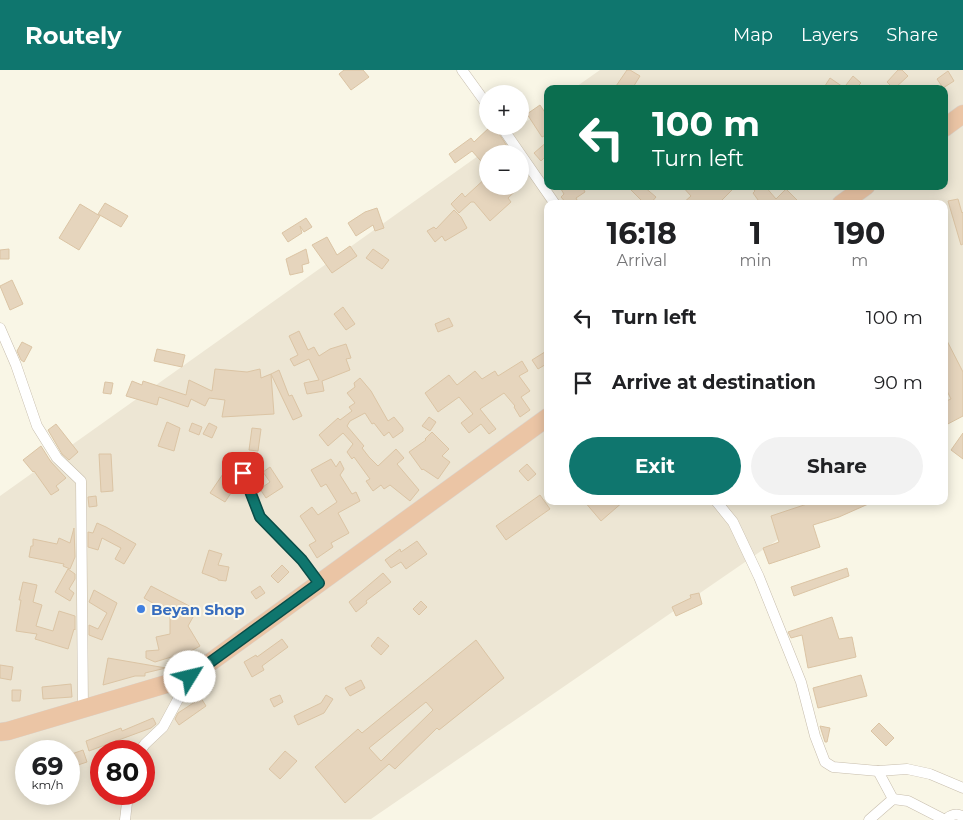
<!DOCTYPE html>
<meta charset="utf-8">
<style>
body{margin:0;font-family:Montserrat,sans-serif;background:#f2f2f2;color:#202124;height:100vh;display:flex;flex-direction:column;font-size:19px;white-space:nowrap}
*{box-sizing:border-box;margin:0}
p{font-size:16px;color:#757577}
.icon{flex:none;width:28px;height:28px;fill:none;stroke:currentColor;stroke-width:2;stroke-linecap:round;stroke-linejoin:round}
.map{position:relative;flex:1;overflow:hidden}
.drawer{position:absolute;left:544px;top:130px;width:404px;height:305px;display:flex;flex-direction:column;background:#fff;border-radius:10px;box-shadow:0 2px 12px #0003}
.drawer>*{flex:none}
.hud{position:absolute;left:544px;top:15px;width:404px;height:105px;border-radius:10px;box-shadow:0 2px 12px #0003;background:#0b6e4f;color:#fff;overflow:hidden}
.buttons{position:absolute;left:479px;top:15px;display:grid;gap:10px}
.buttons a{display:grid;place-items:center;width:50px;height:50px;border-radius:50%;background:#fff;box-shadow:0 2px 12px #0003;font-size:25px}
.speed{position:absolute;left:15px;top:670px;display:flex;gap:10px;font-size:25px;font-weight:700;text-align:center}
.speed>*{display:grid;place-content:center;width:65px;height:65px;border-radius:50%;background:#fff;box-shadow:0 2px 12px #0003;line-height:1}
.speed small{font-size:12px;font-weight:400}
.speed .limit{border:8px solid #d22;background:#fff;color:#111}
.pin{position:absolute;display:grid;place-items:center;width:42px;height:42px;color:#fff;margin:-21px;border-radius:10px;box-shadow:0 2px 8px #0006}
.me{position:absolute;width:55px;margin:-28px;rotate:54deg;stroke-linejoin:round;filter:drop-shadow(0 0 4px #0008)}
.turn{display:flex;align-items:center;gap:18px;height:105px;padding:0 25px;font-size:22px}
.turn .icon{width:65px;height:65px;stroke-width:2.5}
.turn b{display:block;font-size:35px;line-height:42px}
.eta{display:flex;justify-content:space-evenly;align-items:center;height:85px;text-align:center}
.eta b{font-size:30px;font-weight:700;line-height:35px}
.button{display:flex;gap:10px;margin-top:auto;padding:10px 25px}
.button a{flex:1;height:58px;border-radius:30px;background:#0f766e;color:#fff;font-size:20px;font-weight:700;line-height:58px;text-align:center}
.button a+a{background:#f2f2f2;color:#202124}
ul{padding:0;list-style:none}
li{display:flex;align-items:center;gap:15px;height:65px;padding:0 25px}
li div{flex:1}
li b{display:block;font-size:19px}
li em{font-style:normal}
header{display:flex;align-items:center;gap:30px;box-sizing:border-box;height:70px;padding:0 25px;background:#0f766e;color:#fff}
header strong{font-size:24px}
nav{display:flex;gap:28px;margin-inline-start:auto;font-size:18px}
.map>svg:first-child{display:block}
</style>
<header>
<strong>Routely</strong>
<nav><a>Map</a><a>Layers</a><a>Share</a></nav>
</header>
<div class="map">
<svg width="963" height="750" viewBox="0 0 963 750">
<rect width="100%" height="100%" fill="#f9f6e6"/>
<path fill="#ede6d4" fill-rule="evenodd" d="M600 0H963V343L944 356V134H548V431H834L371 749 0 750V426L547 37 548 116H944V19H573ZM488 84H520V116H488ZM26 681H69V724H26ZM101 681H144V724H101Z"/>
<g fill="#e6d5bd" stroke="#dbc4a4" fill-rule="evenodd">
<path d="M344 0H363L369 7 351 20 339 4Z"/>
<path d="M627 0H630L640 6 632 19H614Z"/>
<path d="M898 0H902L908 6 894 19 887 12Z"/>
<path d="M948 1 954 11 943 18 937 9Z"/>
<path d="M853 6 861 13 855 19H850L846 15Z"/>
<path d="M830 8 846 19H823Z"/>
<path d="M540 35 548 47V64L542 67 527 44Z"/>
<path d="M491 56H494L512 84H488V99L472 81 455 93 449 84 471 68 474 72Z"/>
<path d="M548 71V84L541 91 534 83Z"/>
<path d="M488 106V116H497L502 122 509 116H520V108L522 106 526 111 508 128 511 132 490 151 474 132H471L459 143 451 134 462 123 465 127Z"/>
<path d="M559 116H582L585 122 576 128 577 130 572 134H567L561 127 564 124Z"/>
<path d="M627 116H643L656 127 650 134H645Z"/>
<path d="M682 116H736L718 134H707L703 130 699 134H682L691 126Z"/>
<path d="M750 116H765L776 129 786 119 801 134H761L753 123 755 121Z"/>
<path d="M958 129 962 143 963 142V174L961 175 948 131Z"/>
<path d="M105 133 128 146 121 157 98 144Z"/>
<path d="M80 134 100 146 79 180 59 168Z"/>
<path d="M377 138 384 158 375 161 373 155 356 166 348 153 365 142Z"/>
<path d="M454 140 461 147 467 158 445 171 442 166 435 172 427 161 434 157 436 159Z"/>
<path d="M306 148 312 157 304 162 300 156 302 163 288 172 282 163Z"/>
<path d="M327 167 337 185 350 176 357 186 332 203 312 175Z"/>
<path d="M9 179V189H0V180Z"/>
<path d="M306 179 309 193 302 195 303 202 290 205 286 189Z"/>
<path d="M373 179 389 190 382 199 366 188Z"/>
<path d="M12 210 23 234 10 240 0 216Z"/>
<path d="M343 237 355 254 346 260 334 244Z"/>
<path d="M449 248 453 256 438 262 435 254Z"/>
<path d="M299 261 308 280 314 277 319 286 330 279 346 274 351 288 346 289 350 300 322 311 324 321 307 324 304 313 319 310 309 289 294 296 290 289 298 285 289 266Z"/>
<path d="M944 265 963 302V346L944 356V332L951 329 944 315Z"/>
<path d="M22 272 32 277 24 292 21 290 17 281Z"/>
<path d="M157 279 185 285 182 297 154 291Z"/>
<path d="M548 280V293L538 299 532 290Z"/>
<path d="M522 291 528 301 519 306 530 321 521 327 530 340 520 347 514 337 515 336 504 323 480 339 496 359 489 364 481 354 469 363 461 353 473 344 459 327 438 342 425 323 449 305 457 315 475 301 482 309 495 301 498 306Z"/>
<path d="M215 299 247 302 260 299 261 308 271 304 274 344 222 347 225 330 209 328 205 336 191 329 188 337 159 327 157 335 126 326 132 311 142 315 143 311 186 325 189 310 212 321Z"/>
<path d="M279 300 289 326 292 325 302 346 293 350 271 304Z"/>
<path d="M360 308 371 321 388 351 394 347 403 358V361L393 368 389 362 384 366 374 353 372 354 365 343 350 351 347 356 364 376 362 378 369 387 378 396 396 379 404 388 397 394 419 420 410 431 390 415 384 419 381 415 373 421 366 411 370 409 354 387 352 389 347 382 353 374 343 363 328 376 319 365 338 348 340 350 352 341 349 337 355 333 347 323 355 317 354 313Z"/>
<path d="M105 312 113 313 111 324 103 323Z"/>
<path d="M429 347 436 352 430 361 422 356Z"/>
<path d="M167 352 180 358 174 381 158 376Z"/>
<path d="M192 353 202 357 199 365 189 361Z"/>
<path d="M209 353 217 357 212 368 203 364Z"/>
<path d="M56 354 78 382 69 390 62 384 48 360Z"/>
<path d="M252 358 261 359 258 381 249 380Z"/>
<path d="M432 362 449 379 442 386 450 392 438 409 423 399 422 400 409 382 426 370 425 369Z"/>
<path d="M963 363V389L951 380Z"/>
<path d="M41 376 51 392 66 408 56 416 59 420 51 425 34 401 33 402 23 390Z"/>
<path d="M99 384H111L113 421 101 422Z"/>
<path d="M331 389 336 397 340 391 344 399 340 405 352 424 356 422 360 431 338 443 349 463 331 473 333 477 317 488 309 475 316 471 300 446 312 437 318 445 337 432 326 414 321 417 311 400Z"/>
<path d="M527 394 536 404 528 411 519 401Z"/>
<path d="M270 397 283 417 266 428 260 419 270 412 263 402Z"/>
<path d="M225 401 239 411 225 432 210 423Z"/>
<path d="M540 425 550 439 506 470 496 456Z"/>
<path d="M96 426 97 436 89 437 88 427Z"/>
<path d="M584 431H624L601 451Z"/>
<path d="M816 431H875L839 447 813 455 820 477 769 494 763 478 779 472 771 446Z"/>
<path d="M97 453 106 457 136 474 124 494 115 489 121 478 102 468 98 480 88 477V462L93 463Z"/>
<path d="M74 458 75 487 70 499 63 496 64 494 29 487 31 476H33V469L57 474 59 468 70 473Z"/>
<path d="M417 471 427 484 406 499 401 492 391 498 385 490 400 479 401 482Z"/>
<path d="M209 480 222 484 218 495 229 497 226 511 218 510V509L202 503Z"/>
<path d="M282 495 289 502 278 513 271 506Z"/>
<path d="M847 498 849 506 794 526 791 517Z"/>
<path d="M68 499 75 504V509L69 519 74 523 70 531 55 522Z"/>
<path d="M383 503 391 512 366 531 367 533 356 542 349 532Z"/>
<path d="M23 512 37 515 33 532 42 535 36 556 53 561 59 541 75 546V560L74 559 68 579 35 569 37 564 16 561 21 530H19Z"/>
<path d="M151 516 197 540 188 556 200 576 182 586 181 584 155 592 146 588V581L159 580 156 567 170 564V543L144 528Z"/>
<path d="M260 516 265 523 256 529 251 522Z"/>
<path d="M94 520 117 533 102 570 89 565V555L98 559 107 543 89 532Z"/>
<path d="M699 523 702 534 676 546 672 537 691 528 690 525Z"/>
<path d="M421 531 427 537 419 545 413 539Z"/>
<path d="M832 547 839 569 852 567 856 587 808 598 802 565 791 568 788 562Z"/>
<path d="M378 567 389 576 381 585 371 576Z"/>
<path d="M282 569 288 577 262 596 264 600 252 607 244 592 256 585 257 587Z"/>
<path d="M476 570 504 608 439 660 437 658 395 699 389 694 345 733 315 697 358 659 362 663ZM426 632 433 640 381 691 369 678Z"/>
<path d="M108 588 166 598 145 603V606H135L103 615Z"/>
<path d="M0 595 13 597 11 610 0 608Z"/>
<path d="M861 605 867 626 818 638 813 618Z"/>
<path d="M361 610 365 618 350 626 345 618Z"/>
<path d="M71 614 72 627 43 629 42 617Z"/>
<path d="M12 620H21L20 631H12Z"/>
<path d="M280 625 283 632 274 637 270 629Z"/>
<path d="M326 625 333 629 324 643 298 655 294 646 321 633Z"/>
<path d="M201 628 206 636 179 655 175 649 178 643Z"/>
<path d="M153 648 156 654 151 658 89 681 86 671 121 658 122 661Z"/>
<path d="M879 653 894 668 886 676 871 661Z"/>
<path d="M820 656 830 658 827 672H825Z"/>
<path d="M83 680 87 692 69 698V685Z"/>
<path d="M285 681 297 691 280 709 269 699Z"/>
</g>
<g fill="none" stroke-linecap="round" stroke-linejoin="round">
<g stroke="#c7bdac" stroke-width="11">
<g id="street">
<path d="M462 0 488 36"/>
<path d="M501 56 555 134"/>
<path d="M0 258 16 295 37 356 57 388 81 411 83 639"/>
<path d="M243 403 260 447 302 490 319 513"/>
<path d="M716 431 733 452 759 507 801 612 815 666 825 692 833 697 878 701 907 699 930 704 963 718"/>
<path d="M140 681 145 674 163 657 190 607"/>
<path d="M878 701 893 729"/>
<path d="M125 750 128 724"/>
<path d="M869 750 893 729 908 731 945 750"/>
<path d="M945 750C950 745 957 742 963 747"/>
</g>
</g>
<g stroke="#dad6d1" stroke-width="19">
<g id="highway">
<path d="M944 58 963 44"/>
<path d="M841 134 866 116"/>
<path d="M0 662 8 661 190 607 548 347"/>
</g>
</g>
<use href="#street" stroke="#fff" stroke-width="10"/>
<use href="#highway" stroke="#ebc5a5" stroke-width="18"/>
</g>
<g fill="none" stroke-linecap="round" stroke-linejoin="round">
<g stroke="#0a4d48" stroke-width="12">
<path id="route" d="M190 607 319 513 302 490 260 447 243 403"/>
</g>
<use href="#route" stroke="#0f766e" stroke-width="9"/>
</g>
<circle fill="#3f7fe0" stroke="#fcf9ec" stroke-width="2" cx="141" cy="539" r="5"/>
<g text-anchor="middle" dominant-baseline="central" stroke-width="4" stroke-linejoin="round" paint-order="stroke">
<g font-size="15" font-weight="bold" fill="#366cbe" stroke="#fcf9ec" text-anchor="start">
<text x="151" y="539">Beyan Shop</text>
</g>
</g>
</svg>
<div class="buttons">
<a>+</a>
<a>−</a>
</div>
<div class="speed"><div>69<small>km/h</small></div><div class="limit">80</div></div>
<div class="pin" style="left:243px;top:403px;background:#d93025"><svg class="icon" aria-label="arrive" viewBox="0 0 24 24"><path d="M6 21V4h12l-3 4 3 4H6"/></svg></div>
<svg class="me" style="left:190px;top:607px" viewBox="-20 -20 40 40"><circle r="19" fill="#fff"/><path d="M0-13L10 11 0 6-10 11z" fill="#0f766e"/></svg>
<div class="hud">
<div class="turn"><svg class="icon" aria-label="left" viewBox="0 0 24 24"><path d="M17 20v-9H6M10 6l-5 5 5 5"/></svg><div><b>100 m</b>Turn left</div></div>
</div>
<section class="drawer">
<div class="eta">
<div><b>16:18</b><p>Arrival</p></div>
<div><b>1</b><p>min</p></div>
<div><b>190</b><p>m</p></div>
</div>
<ul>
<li><svg class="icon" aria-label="left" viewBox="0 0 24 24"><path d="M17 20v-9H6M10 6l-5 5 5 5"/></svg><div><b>Turn left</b></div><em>100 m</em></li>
<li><svg class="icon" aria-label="arrive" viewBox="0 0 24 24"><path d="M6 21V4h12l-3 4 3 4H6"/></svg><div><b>Arrive at destination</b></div><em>90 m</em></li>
</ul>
<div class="button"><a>Exit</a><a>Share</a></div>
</section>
</div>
